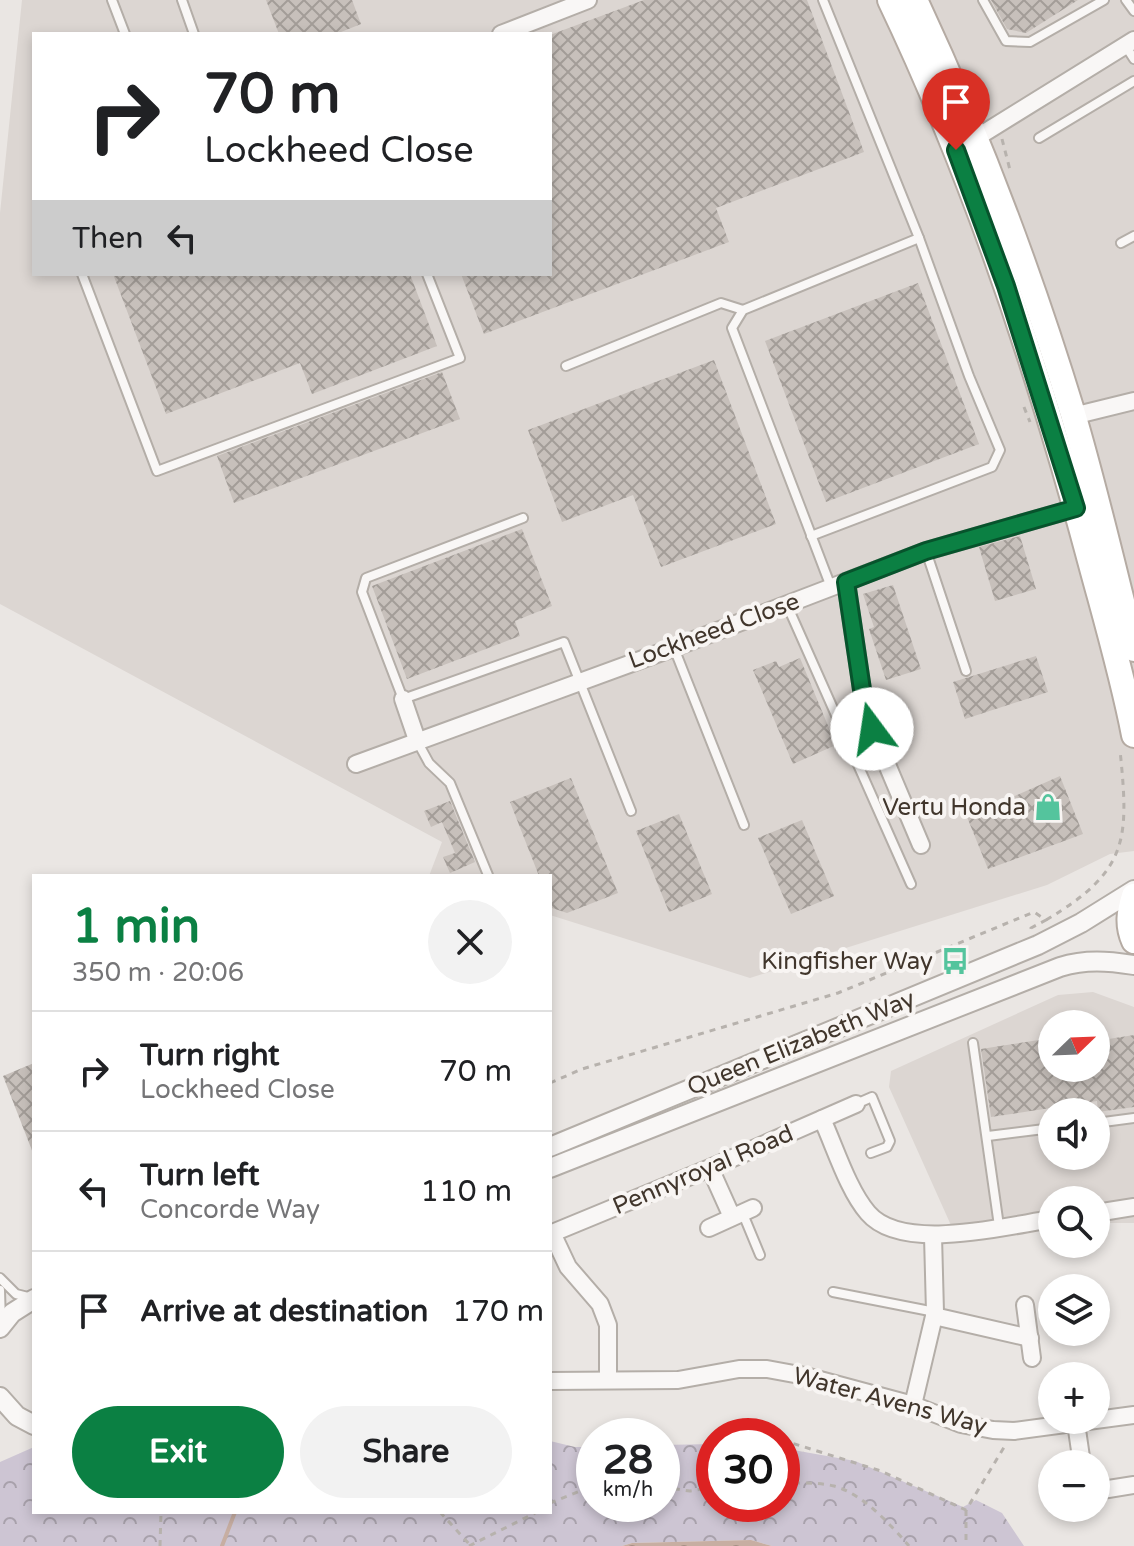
<!DOCTYPE html>
<meta charset="utf-8">
<style>
body{margin:0;font-family:"Varela Round",sans-serif;background:#f2f2f2;color:#202124;height:100vh;display:flex;flex-direction:column;font-size:30px;white-space:nowrap}
*{box-sizing:border-box;margin:0}
p{font-size:26px;color:#757577}
.icon{flex:none;width:44px;height:44px;fill:none;stroke:currentColor;stroke-width:2;stroke-linecap:round;stroke-linejoin:round}
.map{position:relative;flex:1;overflow:hidden}
.side{position:absolute;left:32px;top:874px;width:520px;height:640px;display:flex;flex-direction:column;background:#fff;border-radius:0px;box-shadow:0 4px 12px #0003}
.side>*{flex:none}
.guide{position:absolute;left:32px;top:32px;width:520px;height:244px;border-radius:0px;box-shadow:0 4px 12px #0003;background:#fff;color:#202124;overflow:hidden}
.needle{width:52px;rotate:67deg}
.fabs{position:absolute;left:1038px;top:1010px;display:grid;gap:16px}
.fabs a{display:grid;place-items:center;width:72px;height:72px;border-radius:50%;background:#fff;box-shadow:0 4px 12px #0003;font-size:40px}
.speed{position:absolute;left:576px;top:1418px;display:flex;gap:16px;font-size:40px;font-weight:700;text-align:center}
.speed>*{display:grid;place-content:center;width:104px;height:104px;border-radius:50%;background:#fff;box-shadow:0 4px 12px #0003;line-height:1}
.speed small{font-size:20px;font-weight:400}
.speed .limit{border:12px solid #d22;background:#fff;color:#111}
.pin{position:absolute;display:grid;place-items:center;width:68px;height:68px;color:#fff;margin:-82px -34px;border-radius:50% 50% 50% 0;rotate:-45deg;box-shadow:0 0 8px #0007}
.pin .icon{rotate:45deg}
.me{position:absolute;width:88px;margin:-44px;rotate:346deg;stroke-linejoin:round;filter:drop-shadow(0 0 6px #0008)}
.turn{display:flex;align-items:center;gap:28px;height:168px;padding:0 40px;font-size:36px}
.turn .icon{width:104px;height:104px;stroke-width:2.5}
.turn b{display:block;font-size:56px;line-height:68px}
.then{display:flex;align-items:center;height:76px;padding:0 40px;background:#0003;gap:16px;font-size:30px}
.round{display:grid;place-items:center;flex:none;width:84px;height:84px;border-radius:42px;background:#f2f2f2}
.overview{display:flex;align-items:center;justify-content:space-between;height:136px;padding:0 40px}
h1{font-size:48px;font-weight:700;line-height:60px;color:#0b8043}
.action{display:flex;gap:16px;margin-top:auto;padding:16px 40px}
.action a{flex:1;height:92px;border-radius:48px;background:#0b8043;color:#fff;font-size:32px;font-weight:700;line-height:92px;text-align:center}
.action a+a{background:#f2f2f2;color:#202124}
ul{padding:0;list-style:none}
li{display:flex;align-items:center;gap:24px;height:120px;padding:0 40px;border-top:2px solid #e0e0e0}
li div{flex:1}
li b{display:block;font-size:30px}
li em{font-style:normal}
.map>svg:first-child{display:block}
</style>
<div class="map">
<svg width="1134" height="1546" viewBox="0 0 1134 1546">
<defs>
<pattern id="park-crowns" width="20" height="18" patternUnits="userSpaceOnUse" patternTransform="scale(2)"><rect width="20" height="18" fill="#cdc5d3"/><path d="M2 6a3 3 0 1 1 6 0M12 15a3 3 0 1 1 6 0" fill="none" stroke="#a8a1ab"/></pattern>
<pattern id="water-ripples" width="26" height="14" patternUnits="userSpaceOnUse" patternTransform="scale(2)"><rect width="26" height="14" fill="#c7aea2"/><path d="M2 4q2-2 4 0t4 0M15 11q2-2 4 0t4 0" fill="none" stroke="#a38e84"/></pattern>
<pattern id="building-cross-hatch" width="8" height="8" patternUnits="userSpaceOnUse" patternTransform="scale(2)"><rect width="8" height="8" fill="#c7c0bb"/><path d="M0 0l8 8M0 8l8-8" fill="none" stroke="#a39d98"/></pattern>
</defs>
<rect width="100%" height="100%" fill="#eae6e3"/>
<g fill="#dcd6d2" fill-rule="evenodd">
<path d="M22 0H1134V851L1110 854 1047 885 750 978 550 915V876H429L442 842 0 604V213ZM34 34H550V274H34Z"/>
<path d="M1093 992 1134 1007V1223H1096V1200H1052V1222L954 1232 889 1087 891 1071 1058 995ZM1052 1024H1096V1068H1052ZM1052 1112H1096V1156H1052Z"/>
</g>
<path fill="url(#park-crowns)" d="M550 1441 575 1447H594V1504H662V1445L714 1444V1504H782V1448L855 1461 963 1507 976 1500 1002 1513 1024 1546H772L751 1540 632 1543 622 1546H0V1462L34 1447V1512H550Z"/>
<path fill="url(#water-ripples)" d="M751 1540 772 1546H622L632 1543Z"/>
<g fill="none" stroke-linecap="round" stroke-linejoin="round">
<path stroke="#c7aea2" stroke-width="4" d="M222 1546 235 1512"/>
</g>
<g fill="url(#building-cross-hatch)">
<path d="M266 0H352L361 24 336 34H279Z"/>
<path d="M644 0H807L864 152 716 208 729 242 484 334 461 274H550V35Z"/>
<path d="M991 0H1078L1026 33 1007 29Z"/>
<path d="M113 274H410L437 346 312 394 300 363 166 414Z"/>
<path d="M918 283 979 444 826 502 765 341Z"/>
<path d="M714 360 776 524 661 567 633 495 562 522 528 430Z"/>
<path d="M442 372 460 419 234 503 217 456Z"/>
<path d="M522 529 552 606 515 621 520 636 407 679 372 586Z"/>
<path d="M1020 536 1036 589 995 601 979 547Z"/>
<path d="M893 585 921 669 886 680 869 629 874 627 863 594Z"/>
<path d="M1036 656 1048 692 965 719 953 682Z"/>
<path d="M800 658 836 745 793 764 753 670 776 661 779 667Z"/>
<path d="M1060 776 1083 834 988 869 967 817Z"/>
<path d="M571 778 618 893 567 913 552 908 550 876H539L510 802Z"/>
<path d="M450 801 475 862 450 873 443 857 455 853 442 822 431 827 424 811Z"/>
<path d="M679 814 712 894 669 912 636 831Z"/>
<path d="M802 820 834 896 791 914 758 838Z"/>
<path d="M1134 1035V1107L1098 1112 1097 1101 991 1117 981 1049 1052 1038V1068H1096V1041Z"/>
<path d="M34 1063V1153H33L3 1076Z"/>
</g>
<g fill="none" stroke-linecap="round" stroke-linejoin="round">
<g stroke="#b4aea8" stroke-width="12">
<g id="service">
<path d="M112 0 125 34"/>
<path d="M182 0 194 34"/>
<path d="M823 0 919 238 743 310 732 328 831 587"/>
<path d="M983 0 1006 41 1030 42 1104 0"/>
<path d="M1126 0 1134 11"/>
<path d="M1125 45 1134 59"/>
<path d="M1039 138 1134 81"/>
<path d="M1121 243 1134 236"/>
<path d="M82 274 157 471 460 358 427 274"/>
<path d="M566 366 721 303 743 310"/>
<path d="M523 518 366 578 362 592 403 699 564 642 631 811"/>
<path d="M811 536 992 467 1000 450 969 376 919 238"/>
<path d="M926 551 966 671"/>
<path d="M787 605 911 884"/>
<path d="M674 648 744 825"/>
<path d="M417 741 429 763 450 783 488 875"/>
<path d="M973 1043 999 1226"/>
<path d="M856 1104 872 1097 890 1141 887 1147 871 1153"/>
<path d="M1096 1123 1134 1118"/>
<path d="M988 1136 1052 1128"/>
<path d="M743 1214 760 1255"/>
<path d="M0 1278 16 1294 32 1298"/>
<path d="M0 1290 1 1323"/>
<path d="M833 1292 935 1312"/>
</g>
</g>
<g stroke="#b4aea8" stroke-width="20">
<g id="minor">
<path d="M501 34 588 0"/>
<path d="M976 138 1134 40"/>
<path d="M1073 416 1134 401"/>
<path d="M846 582 864 703 872 729 921 845"/>
<path d="M403 699 417 740"/>
<path d="M356 764 673 648 926 551 1076 508"/>
<path d="M822 1119C835 1147 848 1190 868 1213 902 1253 1005 1226 1052 1219"/>
<path d="M710 1168 732 1217"/>
<path d="M1096 1213 1134 1207"/>
<path d="M709 1228 753 1208"/>
<path d="M552 1233 568 1267 600 1304 608 1325V1380"/>
<path d="M550 1234 710 1168 856 1104"/>
<path d="M1025 1305 1032 1358"/>
<path d="M934 1316 1030 1338"/>
<path d="M550 1381 678 1380 739 1369H767L805 1376 913 1405 961 1424 993 1430 1014 1431 1134 1415"/>
<path d="M913 1405 935 1312 933 1236"/>
<path d="M1076 1423 1082 1464"/>
<path d="M1096 1491 1134 1485"/>
</g>
</g>
<g stroke="#b4aea8" stroke-width="22">
<g id="tertiary">
<path d="M550 1147 1038 945 1081 923 1134 890"/>
<path d="M550 1168 1060 967C1086 959 1108 961 1134 965"/>
<path d="M0 1328 12 1313 34 1299"/>
<path d="M0 1397 17 1416 34 1425"/>
</g>
</g>
<g stroke="#b5aba3" stroke-width="28">
<g id="primary">
<path d="M890 0C974 176 1037 364 1088 553 1104 613 1122 673 1134 735"/>
<path d="M915 0C978 134 1030 273 1073 414 1096 492 1114 571 1134 649"/>
<path d="M1134 896C1129 912 1127 925 1134 941"/>
</g>
</g>
<g stroke="#b7b2ad" stroke-width="3" stroke-dasharray="6 6" stroke-linecap="butt">
<path d="M1002 139 1010 170"/>
<path d="M1024 407 1030 422"/>
<path d="M1046 920C1129 871 1129 839 1120 750"/>
<path d="M550 1083 582 1069 838 993 1034 912 1046 920 1031 928 1032 930"/>
<path d="M767 1436H768"/>
<path d="M782 1440 881 1471 966 1510 1006 1444"/>
<path d="M782 1483C799 1483 817 1482 834 1486 863 1494 890 1524 909 1546"/>
<path d="M662 1487 690 1491 714 1487"/>
<path d="M550 1503 580 1491 594 1490"/>
<path d="M966 1510V1546"/>
<path d="M440 1512 470 1545"/>
<path d="M160 1546 161 1512"/>
<path d="M469 1546 537 1512"/>
</g>
<use href="#service" stroke="#f9f7f6" stroke-width="8"/>
<use href="#minor" stroke="#f9f7f6" stroke-width="16"/>
<use href="#tertiary" stroke="#f9f7f6" stroke-width="18"/>
<use href="#primary" stroke="#fff" stroke-width="24"/>
</g>
<g fill="none" stroke-linecap="round" stroke-linejoin="round">
<g stroke="#07532c" stroke-width="20">
<path id="route" d="M872 729 864 703 846 582 926 551 1076 508 1006 286 956 150"/>
</g>
<use href="#route" stroke="#0b8043" stroke-width="14"/>
</g>
<defs>
<g id="shop-bare" transform="scale(2.16)"><path d="M-5-2.5h2.3a2.7 3.5 0 0 1 5.4 0H5L5.5 6h-11ZM-1.5-2.5h3a1.5 2.3 0 0 0-3 0Z" fill="#54c49d" stroke="#f8f5f3" stroke-width="2.5" paint-order="stroke"/></g>
<g id="bus-bare" transform="scale(2.16)"><path d="M-5-6H5V4H4V6H2V4H-2V6H-4V4H-5ZM-3.5-4V0h7V-4ZM-3.5 1.2v1.5H-2V1.2ZM2 1.2v1.5H3.5V1.2Z" fill="#54c49d" stroke="#f8f5f3" stroke-width="2.5" paint-order="stroke"/></g>
</defs>
<g fill-rule="evenodd">
<use href="#shop-bare" x="1048" y="807"/>
<use href="#bus-bare" x="955" y="961"/>
</g>
<g text-anchor="middle" dominant-baseline="central" stroke-width="8" stroke-linejoin="round" paint-order="stroke">
<g font-size="24" fill="#41362c" stroke="#f8f5f3">
<text transform="translate(714 631) rotate(-20)">Lockheed Close</text>
<text transform="translate(801 1043) rotate(-22)">Queen Elizabeth Way</text>
<text transform="translate(703 1170) rotate(-23)">Pennyroyal Road</text>
<text transform="translate(890 1401) rotate(15)">Water Avens Way</text>
</g>
<g font-size="24" fill="#41362c" stroke="#f8f5f3" text-anchor="end">
<text x="1026" y="807">Vertu Honda</text>
<text x="933" y="961">Kingfisher Way</text>
</g>
</g>
</svg>
<div class="fabs">
<a><svg class="needle" viewBox="-14 -14 28 28"><path d="M0-13l5 13h-10z" fill="#e53935"/><path d="M0 13l5-13h-10z" fill="#757577"/></svg></a>
<a><svg class="icon" aria-label="sound" viewBox="0 0 24 24"><path d="M4 9h4l5-4v14l-5-4H4zM17 9q2 3 0 6"/></svg></a>
<a><svg class="icon" aria-label="search" viewBox="0 0 24 24"><circle cx="10" cy="10" r="6"/><path d="M15 15l6 6"/></svg></a>
<a><svg class="icon" aria-label="layers" viewBox="0 0 24 24"><path d="M12 4l9 5-9 5-9-5zM3 14l9 5 9-5"/></svg></a>
<a>+</a>
<a>−</a>
</div>
<div class="speed"><div>28<small>km/h</small></div><div class="limit">30</div></div>
<div class="pin" style="left:956px;top:150px;background:#d93025"><svg class="icon" aria-label="arrive" viewBox="0 0 24 24"><path d="M6 21V4h12l-3 4 3 4H6"/></svg></div>
<svg class="me" style="left:872px;top:729px" viewBox="-20 -20 40 40"><circle r="19" fill="#fff"/><path d="M0-13L10 11 0 6-10 11z" fill="#0b8043"/></svg>
<div class="guide">
<div class="turn"><svg class="icon" aria-label="right" viewBox="0 0 24 24"><path d="M7 20v-9h11M14 6l5 5-5 5"/></svg><div><b>70 m</b>Lockheed Close</div></div>
<div class="then">Then<svg class="icon" aria-label="left" viewBox="0 0 24 24"><path d="M17 20v-9H6M10 6l-5 5 5 5"/></svg></div>
</div>
<section class="side">
<div class="overview"><div><h1>1 min</h1><p>350 m · 20:06</p></div><a class="round"><svg class="icon" aria-label="close" viewBox="0 0 24 24"><path d="M6 6l12 12M18 6L6 18"/></svg></a></div>
<ul>
<li><svg class="icon" aria-label="right" viewBox="0 0 24 24"><path d="M7 20v-9h11M14 6l5 5-5 5"/></svg><div><b>Turn right</b><p>Lockheed Close</p></div><em>70 m</em></li>
<li><svg class="icon" aria-label="left" viewBox="0 0 24 24"><path d="M17 20v-9H6M10 6l-5 5 5 5"/></svg><div><b>Turn left</b><p>Concorde Way</p></div><em>110 m</em></li>
<li><svg class="icon" aria-label="arrive" viewBox="0 0 24 24"><path d="M6 21V4h12l-3 4 3 4H6"/></svg><div><b>Arrive at destination</b></div><em>170 m</em></li>
</ul>
<div class="action"><a>Exit</a><a>Share</a></div>
</section>
</div>
